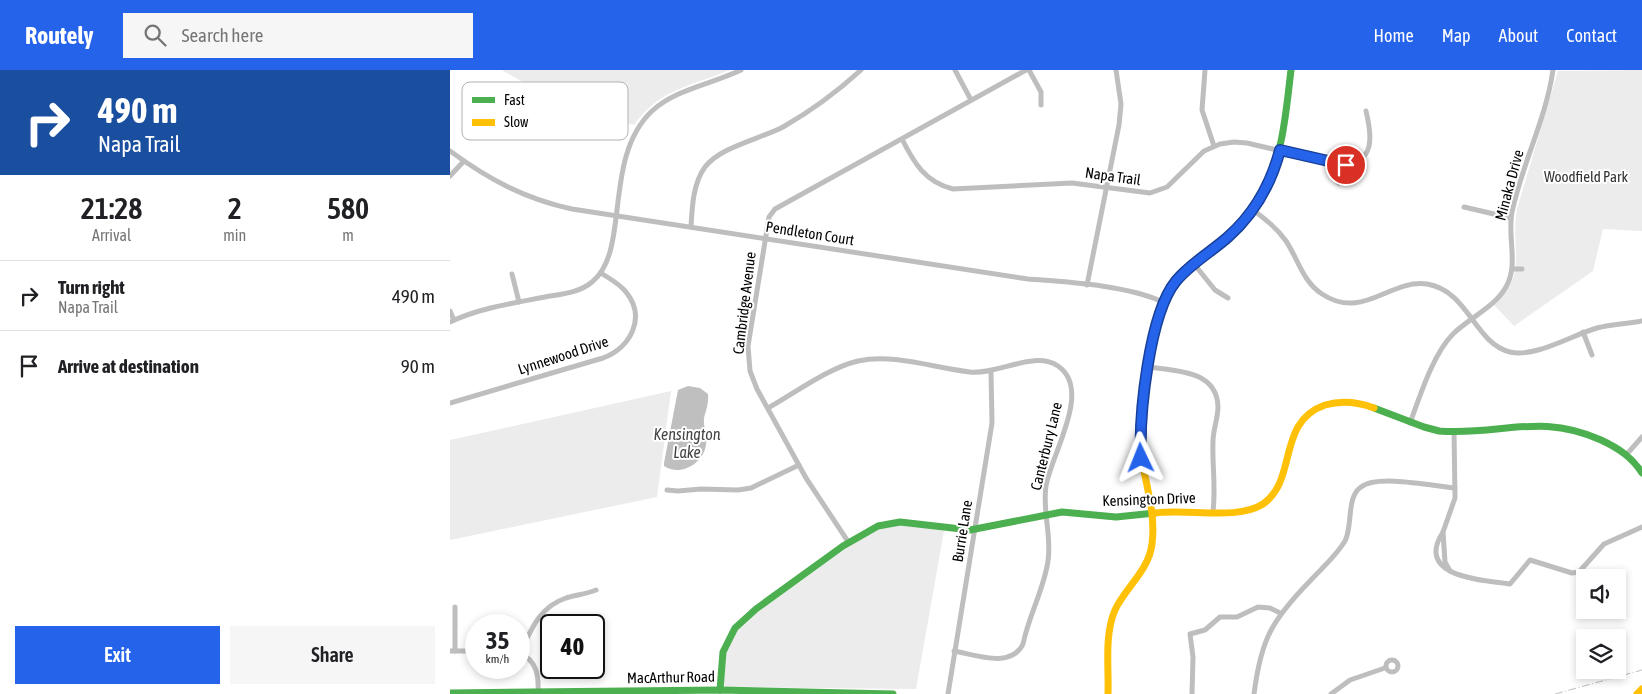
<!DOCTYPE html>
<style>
body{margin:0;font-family:"Asap Condensed",sans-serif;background:#f6f6f6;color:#202124;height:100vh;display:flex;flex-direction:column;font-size:19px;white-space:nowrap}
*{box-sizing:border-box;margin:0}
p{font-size:16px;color:#757577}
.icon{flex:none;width:28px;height:28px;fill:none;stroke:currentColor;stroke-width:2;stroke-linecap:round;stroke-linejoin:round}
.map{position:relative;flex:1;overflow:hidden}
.panel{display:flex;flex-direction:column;background:#fff;width:450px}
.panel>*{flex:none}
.hud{background:#1a4fa0;color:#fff;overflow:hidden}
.buttons{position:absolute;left:1126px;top:499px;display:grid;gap:10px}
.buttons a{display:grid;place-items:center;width:50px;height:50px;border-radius:0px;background:#fff;box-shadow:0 2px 8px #0003;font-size:25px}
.speed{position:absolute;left:15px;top:544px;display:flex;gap:10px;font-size:25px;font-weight:700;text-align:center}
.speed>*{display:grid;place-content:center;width:65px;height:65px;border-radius:50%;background:#fff;box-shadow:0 2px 8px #0003;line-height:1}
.speed small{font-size:12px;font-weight:400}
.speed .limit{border:2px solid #111;border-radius:8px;background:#fff;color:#111}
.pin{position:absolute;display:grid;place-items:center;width:42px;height:42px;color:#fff;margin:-21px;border:2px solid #fff;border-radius:50%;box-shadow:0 1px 5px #0007}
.me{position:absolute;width:55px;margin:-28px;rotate:358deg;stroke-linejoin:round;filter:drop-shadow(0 0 4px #0008)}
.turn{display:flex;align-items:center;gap:18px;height:105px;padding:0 15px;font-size:22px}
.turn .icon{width:65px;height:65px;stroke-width:2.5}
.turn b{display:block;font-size:35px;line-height:42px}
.eta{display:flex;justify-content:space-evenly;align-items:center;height:85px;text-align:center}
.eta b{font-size:30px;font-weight:600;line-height:35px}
.action{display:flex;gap:10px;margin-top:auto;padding:10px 15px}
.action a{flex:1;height:58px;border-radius:0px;background:#2563eb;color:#fff;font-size:20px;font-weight:600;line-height:58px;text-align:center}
.action a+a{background:#f6f6f6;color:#202124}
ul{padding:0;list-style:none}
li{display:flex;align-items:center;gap:15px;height:70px;padding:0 15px;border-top:1px solid #e0e0e0}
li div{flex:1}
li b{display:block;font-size:19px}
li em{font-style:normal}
header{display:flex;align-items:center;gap:30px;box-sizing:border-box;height:70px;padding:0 25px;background:#2563eb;color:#fff}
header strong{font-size:24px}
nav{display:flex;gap:28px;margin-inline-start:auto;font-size:18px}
.search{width:350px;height:45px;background:#f6f6f6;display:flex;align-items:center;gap:12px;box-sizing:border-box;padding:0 18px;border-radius:0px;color:#757577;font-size:19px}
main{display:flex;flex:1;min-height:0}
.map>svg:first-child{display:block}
</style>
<header>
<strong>Routely</strong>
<div class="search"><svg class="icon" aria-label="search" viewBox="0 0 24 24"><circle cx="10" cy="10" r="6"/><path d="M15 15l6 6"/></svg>Search here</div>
<nav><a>Home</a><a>Map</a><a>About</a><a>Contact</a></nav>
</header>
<main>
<section class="panel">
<div class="hud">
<div class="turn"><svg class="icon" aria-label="right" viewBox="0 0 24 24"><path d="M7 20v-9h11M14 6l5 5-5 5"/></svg><div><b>490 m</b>Napa Trail</div></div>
</div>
<div class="eta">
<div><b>21:28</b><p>Arrival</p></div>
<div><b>2</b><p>min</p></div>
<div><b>580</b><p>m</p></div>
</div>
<ul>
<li><svg class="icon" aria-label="right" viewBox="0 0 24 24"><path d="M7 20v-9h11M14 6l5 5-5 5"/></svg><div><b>Turn right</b><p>Napa Trail</p></div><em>490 m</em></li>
<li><svg class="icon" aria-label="arrive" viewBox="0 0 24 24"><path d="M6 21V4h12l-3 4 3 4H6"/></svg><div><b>Arrive at destination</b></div><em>90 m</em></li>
</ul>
<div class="action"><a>Exit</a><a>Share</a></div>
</section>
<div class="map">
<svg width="1192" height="624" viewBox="0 0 1192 624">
<rect width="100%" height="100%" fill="#fff"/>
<g fill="#ececec">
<path d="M52 0H279C241 17 210 18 184 55L105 31Z"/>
<path d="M1192 0V161L1153 159 1143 201 1064 256 1044 235C1079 203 1060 180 1067 139L1108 1Z"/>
<path d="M221 321 207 427 0 470V370Z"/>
<path d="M437 455H462L494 461 466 619 275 617C266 593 280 566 297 550L406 471Z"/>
</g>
<path fill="#bfbfbf" d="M238 316 250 318 258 324C259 333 256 340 254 348 253 357 258 366 256 375 253 394 230 407 214 396V393L228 320Z"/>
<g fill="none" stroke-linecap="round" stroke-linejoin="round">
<g stroke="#bebebe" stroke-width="5">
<path d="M505 0 521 30"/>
<path d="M579 0 591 22V35"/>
<path d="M755 0 752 40 764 76"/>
<path d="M452 69C464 93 475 112 503 119L622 113 700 123 717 117 754 81 770 74 784 72 797 73 891 95C926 93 922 66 916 41"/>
<path d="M0 81C38 109 75 129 122 139L578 209C617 212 677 215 713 232"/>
<path d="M0 106 14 91"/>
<path d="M889 113 891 95"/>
<path d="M1014 137 1061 148"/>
<path d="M803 140C815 149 827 158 836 171 848 189 853 212 872 224 913 251 939 209 977 214 1019 221 1024 273 1060 282 1085 288 1122 265 1147 258 1162 254 1177 254 1192 251"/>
<path d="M241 157C242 138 243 113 255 97 270 77 310 69 333 57 361 41 387 22 411 0"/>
<path d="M744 194 765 220 778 228"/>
<path d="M1062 199H1072"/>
<path d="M62 204 69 232"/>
<path d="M637 215 669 55 671 34 666 0"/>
<path d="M0 241 4 250"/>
<path d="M0 252C29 238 64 233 95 227 111 224 129 223 142 212 181 181 152 88 202 41 226 19 262 14 291 0"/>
<path d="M1133 262 1142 285"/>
<path d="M699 297C726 301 767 300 768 337 768 348 763 360 763 371 762 395 766 417 763 441"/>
<path d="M0 333 153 288C180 278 197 248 176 222 170 214 160 209 151 203"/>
<path d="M318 338C345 323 378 298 408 291 443 283 484 298 520 302 548 305 584 280 608 296 643 320 601 384 596 416 592 440 602 466 598 491 594 519 579 545 573 574 561 599 526 585 504 581"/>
<path d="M960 353C970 326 983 284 1003 264 1019 248 1045 237 1056 217 1069 194 1057 167 1062 142 1072 94 1096 49 1103 0"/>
<path d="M1177 384 1192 367"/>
<path d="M217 420 228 421 251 419 288 420 301 418 349 395"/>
<path d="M993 462C964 507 1032 510 1060 514L1080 490 1122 503 1129 502 1154 474 1192 457"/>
<path d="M399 473 356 408 307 319 300 301 298 276 319 147 325 139 576 0"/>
<path d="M1000 501 995 492 993 462 1005 428 1004 362"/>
<path d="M5 537V581"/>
<path d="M0 581H26"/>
<path d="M69 583C87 590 89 606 88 624"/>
<path d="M70 583C81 560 89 537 116 528 126 525 136 524 146 520"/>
<circle cx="942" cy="596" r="6"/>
<path d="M498 624 542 353 541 302"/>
<path d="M742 624 743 587 740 564 755 560 770 547H787L808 537 820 538 830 543"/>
<path d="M804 624C811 569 822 550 860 511 872 498 886 486 895 471 903 456 896 427 911 417 928 404 983 416 1005 418"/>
<path d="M881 624 900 610 935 598"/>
</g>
<g stroke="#4caf50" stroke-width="7">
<path d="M924 338 974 357 989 361C1050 366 1089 342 1151 370 1168 378 1182 387 1192 403"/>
<path d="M691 386C686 338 698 241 733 206 761 177 794 158 814 121 833 85 836 41 841 0"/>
<path d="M270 620 273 582 285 558 306 539 393 476 428 456 450 452 520 460 612 442 666 447 705 443"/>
<path d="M0 623 270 620 443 624"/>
</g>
<g stroke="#ffc107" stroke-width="7">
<path d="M705 443C737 438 787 451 813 434 848 410 826 352 875 335 892 330 908 332 924 338"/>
<path d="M658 624C659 597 654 566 665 540 676 517 699 500 702 474 706 445 696 415 691 386"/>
<path d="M1187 624 1192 619"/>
</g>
<path stroke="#bebebe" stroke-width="1" stroke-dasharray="8 2.5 1 2.5" stroke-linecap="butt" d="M1105 624 1192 600"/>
</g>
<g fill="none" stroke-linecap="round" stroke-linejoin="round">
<g stroke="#184099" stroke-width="12">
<path id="route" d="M691 388C689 345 699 244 726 211 740 194 761 182 778 167 804 144 821 114 830 80L896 95"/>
</g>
<use href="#route" stroke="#2563eb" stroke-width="9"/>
</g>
<g text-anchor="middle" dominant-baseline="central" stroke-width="4" stroke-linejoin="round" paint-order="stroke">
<g font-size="15" fill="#000" stroke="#fff">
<text transform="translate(663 106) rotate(8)">Napa Trail</text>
<text transform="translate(1059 115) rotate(-75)">Minaka Drive</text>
<text transform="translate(360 163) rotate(9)">Pendleton Court</text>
<text transform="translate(294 233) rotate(-83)">Cambridge Avenue</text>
<text transform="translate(113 285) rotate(-18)">Lynnewood Drive</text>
<text transform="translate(596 376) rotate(-76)">Canterbury Lane</text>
<text transform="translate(699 429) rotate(-2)">Kensington Drive</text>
<text transform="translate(512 461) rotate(-81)">Burrie Lane</text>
<text transform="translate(221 607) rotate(-1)">MacArthur Road</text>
</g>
<g font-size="15" fill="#333" stroke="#fff">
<text x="1136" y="106">Woodfield Park</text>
</g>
<g font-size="16" font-style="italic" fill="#444" stroke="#fff">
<text x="237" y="364">Kensington<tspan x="237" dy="18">Lake</tspan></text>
</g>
</g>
<rect x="12" y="12" width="166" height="58" rx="8" fill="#fff" stroke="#b2b2b2" stroke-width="1"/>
<rect x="22" y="27" width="23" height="6" fill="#4caf50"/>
<rect x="22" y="49" width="23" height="7" fill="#ffc107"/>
<g font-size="14" fill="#000">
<text x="54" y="35">Fast</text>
<text x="54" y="57">Slow</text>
</g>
</svg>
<div class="buttons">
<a><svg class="icon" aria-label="sound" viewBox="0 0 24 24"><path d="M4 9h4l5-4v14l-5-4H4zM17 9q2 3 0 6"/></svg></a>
<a><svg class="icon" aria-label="layers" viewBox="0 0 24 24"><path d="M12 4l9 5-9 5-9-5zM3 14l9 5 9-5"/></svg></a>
</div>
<div class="speed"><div>35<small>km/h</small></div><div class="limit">40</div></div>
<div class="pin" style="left:896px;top:95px;background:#d93025"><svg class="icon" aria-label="arrive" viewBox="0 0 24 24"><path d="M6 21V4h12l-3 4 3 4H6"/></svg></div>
<svg class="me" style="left:691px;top:388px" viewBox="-20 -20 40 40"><path d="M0-17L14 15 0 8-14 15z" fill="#2563eb" stroke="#fff" stroke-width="4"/></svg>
</div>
</main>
